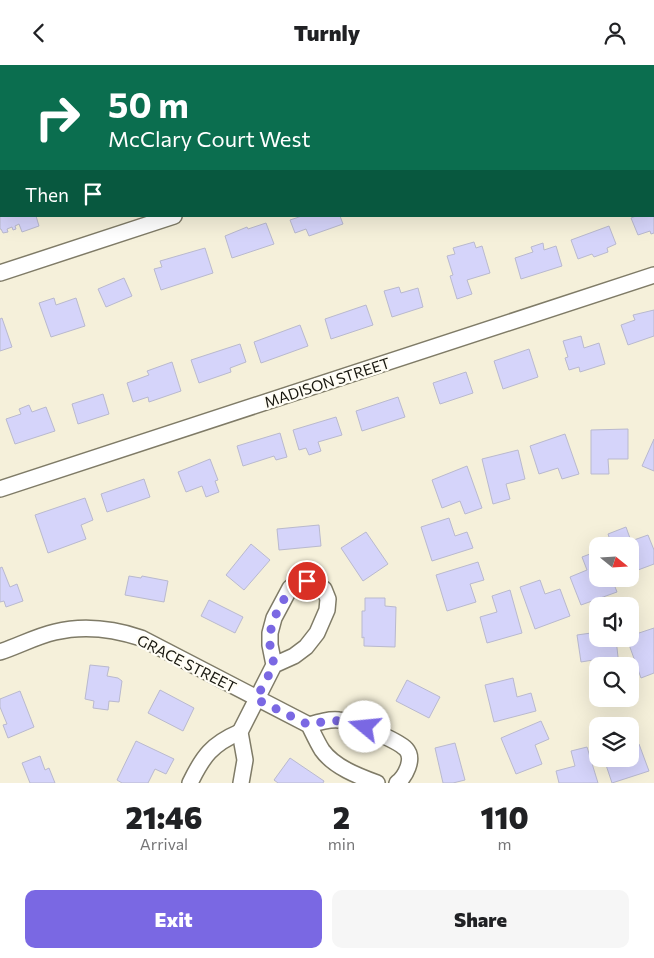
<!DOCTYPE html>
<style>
body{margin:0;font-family:Commissioner,sans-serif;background:#f6f6f6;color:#202124;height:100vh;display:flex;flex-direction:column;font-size:19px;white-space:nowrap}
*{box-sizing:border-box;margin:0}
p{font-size:16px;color:#757577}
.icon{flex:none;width:28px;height:28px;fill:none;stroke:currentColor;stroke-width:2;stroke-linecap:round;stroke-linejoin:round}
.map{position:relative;height:718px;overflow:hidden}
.side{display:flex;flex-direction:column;background:#fff;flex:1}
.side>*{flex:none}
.top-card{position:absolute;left:0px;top:0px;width:655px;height:152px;box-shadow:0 5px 20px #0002;background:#0b6e4f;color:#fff;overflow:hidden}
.needle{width:32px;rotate:108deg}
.buttons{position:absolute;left:589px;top:472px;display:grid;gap:10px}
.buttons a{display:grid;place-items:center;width:50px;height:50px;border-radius:10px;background:#fff;box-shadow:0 5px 20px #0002;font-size:25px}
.pin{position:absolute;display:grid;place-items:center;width:42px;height:42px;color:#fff;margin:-21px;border:2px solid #fff;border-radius:50%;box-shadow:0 1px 5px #0007}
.me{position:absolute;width:55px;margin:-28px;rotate:287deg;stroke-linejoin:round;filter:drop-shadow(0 0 4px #0008)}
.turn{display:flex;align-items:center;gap:18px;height:105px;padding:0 25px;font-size:22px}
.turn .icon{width:65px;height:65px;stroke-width:2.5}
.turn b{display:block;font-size:35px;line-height:42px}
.then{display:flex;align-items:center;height:48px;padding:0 25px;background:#0003;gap:10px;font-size:19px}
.eta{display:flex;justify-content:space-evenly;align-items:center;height:85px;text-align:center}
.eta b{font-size:30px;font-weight:800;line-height:35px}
.action{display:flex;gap:10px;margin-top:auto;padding:10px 25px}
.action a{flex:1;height:58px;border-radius:10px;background:#7a68e3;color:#fff;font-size:20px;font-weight:800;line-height:58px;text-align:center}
.action a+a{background:#f6f6f6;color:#202124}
header{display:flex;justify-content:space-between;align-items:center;height:65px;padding:0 25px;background:#fff;font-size:22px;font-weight:800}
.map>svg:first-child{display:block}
</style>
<header><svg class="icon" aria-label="back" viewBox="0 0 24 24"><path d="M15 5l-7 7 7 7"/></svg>Turnly<svg class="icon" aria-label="person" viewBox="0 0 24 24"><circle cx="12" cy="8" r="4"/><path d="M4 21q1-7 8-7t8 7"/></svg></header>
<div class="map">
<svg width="654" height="718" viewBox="0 0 654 718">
<rect width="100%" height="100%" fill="#f5f0da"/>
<g fill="#d5d4fa" stroke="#b9b9ce">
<path d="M0 140H1V151H36L39 161 22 167 19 159 15 161 16 164 13 165 12 162 7 164 8 167 3 168 1 164H0Z"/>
<path d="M654 145V168L651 169 650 166 638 170 631 153 636 151H654Z"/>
<path d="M302 151H340L343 159 309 171 306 164 295 168 290 155Z"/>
<path d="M266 158 274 179 232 193 225 171 247 162 248 164Z"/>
<path d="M609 161 616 179 607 183 608 187 594 192 592 189 578 194 571 175Z"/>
<path d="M474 177 476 183 482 181 490 208 467 215 472 229 457 234 450 211 453 210 447 191 455 189 453 183Z"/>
<path d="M543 178 544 185 556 181 562 201 521 214 515 193 533 187 531 182Z"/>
<path d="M205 183 213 208 161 225 154 204 162 202 160 196Z"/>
<path d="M124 213 132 231 106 242 98 224Z"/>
<path d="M399 222 401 228 418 223 423 242 392 252 384 226Z"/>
<path d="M54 233 56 240 76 233 85 261 51 272 39 238Z"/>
<path d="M366 240 373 260 331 274 325 254Z"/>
<path d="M654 245V271L628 280 621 260 635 255 633 250Z"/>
<path d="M2 253 12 282 0 286V254Z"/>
<path d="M300 260 308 281 261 298 254 277Z"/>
<path d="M581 271 584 283 599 278 605 299 580 307 579 302 569 305 565 293 568 292 563 276Z"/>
<path d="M240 279 246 297 230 303 231 307 199 318 191 295Z"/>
<path d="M529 284 538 312 503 324 494 296Z"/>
<path d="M172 297 181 326 149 337 148 332 133 337 127 318 149 310 147 306Z"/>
<path d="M466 307 473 328 440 339 433 318Z"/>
<path d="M103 329 109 349 78 359 72 339Z"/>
<path d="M398 332 405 352 362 366 356 346Z"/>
<path d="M29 340 32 347 46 342 55 366 15 379 6 354 21 349 19 344Z"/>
<path d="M336 352 342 370 318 377 321 386 309 390 306 383 299 385 293 365Z"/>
<path d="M628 364V394H608L609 409H591V365Z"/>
<path d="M280 368 287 392 276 395 274 391 243 401 237 381Z"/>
<path d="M565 369 579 409 562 414 558 403 539 409 530 381Z"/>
<path d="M654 374V406L642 401Z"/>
<path d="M518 385 525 414 506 419 510 434 493 439 482 394Z"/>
<path d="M210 394 218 415 215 416 219 427 206 432 202 421 186 427 178 407Z"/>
<path d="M467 401 482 443 465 449 460 436 442 443 432 415Z"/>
<path d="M144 414 150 432 107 447 101 429Z"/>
<path d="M85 433 93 455 81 460 86 474 48 488 35 450Z"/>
<path d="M449 453 455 471 467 467 473 483 432 496 421 462Z"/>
<path d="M319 460 321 481 279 485 277 464Z"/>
<path d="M626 462 631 476 648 470 654 485V499L630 508V481H612L608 469Z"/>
<path d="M366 467 388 499 363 516 341 483Z"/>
<path d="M251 479 270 495 244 525 226 510Z"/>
<path d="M598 486V514H612L617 527 581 540 570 512 587 505 582 492Z"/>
<path d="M478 497 484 515 470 519 476 537 447 546 436 510Z"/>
<path d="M2 502 10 522 17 519 23 536 6 542 4 536 0 537V503Z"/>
<path d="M129 511 141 513 142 511 168 516 164 537 125 530Z"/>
<path d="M540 515 545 529 560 524 570 551 535 564 520 522Z"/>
<path d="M510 525 522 568 487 578 480 552 497 547 492 531Z"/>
<path d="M365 533H385V541L396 542 395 582 364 581V572L362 573V546H365Z"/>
<path d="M209 535 243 552 235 568 201 551Z"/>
<path d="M654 563V608L641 613 627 574H630V571Z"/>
<path d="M598 567V574H616L619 601H600L599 594 581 597 577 570Z"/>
<path d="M90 600 109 602 107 611 118 613 122 616 119 637 109 636 108 645 93 643 94 636 85 634Z"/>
<path d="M513 613 517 632 531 628 536 646 494 657 485 620Z"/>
<path d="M407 615 440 632 429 653 396 636Z"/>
<path d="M160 625 194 643 183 666 148 648Z"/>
<path d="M20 626 34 662 8 673 3 660 7 659 0 642V634Z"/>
<path d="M541 656 549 674 535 680 542 699 516 709 501 673Z"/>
<path d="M136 676 174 694 166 709 155 704 148 718H122L117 715Z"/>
<path d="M455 678 465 715 453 718H443L435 683Z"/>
<path d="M639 679 649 706 612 718 604 694H630V682Z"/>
<path d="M587 682 598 718H559L556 706 575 701 571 686Z"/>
<path d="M40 691 45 705 49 703 55 718H30L22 698Z"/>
<path d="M290 693 324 716 323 718H278L274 715Z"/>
</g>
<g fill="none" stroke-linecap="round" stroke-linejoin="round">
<g stroke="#7f7b67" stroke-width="18">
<g id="street">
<path d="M636 1 640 0"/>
<path d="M0 208 174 151"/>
<path d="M0 424 654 210"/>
<path d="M0 587C18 581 37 571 55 567 84 560 114 564 141 573L309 660C313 668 317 677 322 685 334 702 358 711 377 718"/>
<path d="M309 660C319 657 329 654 339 655 352 656 397 675 406 684 415 694 405 712 397 718"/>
<path d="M190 718C203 691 212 679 240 667"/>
<path d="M241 718 245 695 240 667 274 600 270 580V568L274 553 290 523 297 517 307 516 317 519 324 524 328 534 327 545 317 568 306 582 294 591 274 600"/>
</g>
</g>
<use href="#street" stroke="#fff" stroke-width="15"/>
</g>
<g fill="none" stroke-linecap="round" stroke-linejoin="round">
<path stroke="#7a68e3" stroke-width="9" stroke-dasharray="0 16.2" d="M307 516 297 517 290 523 274 553 270 568V580L274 600 256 634 309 660C332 654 343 654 365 662"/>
</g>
<g text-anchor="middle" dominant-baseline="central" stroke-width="4.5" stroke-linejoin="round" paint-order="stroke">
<g font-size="15" fill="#17160e" stroke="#fffdf4">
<text transform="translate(327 317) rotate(-18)">MADISON STREET</text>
<text transform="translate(187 598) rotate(27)">GRACE STREET</text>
</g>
</g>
</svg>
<div class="buttons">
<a><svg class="needle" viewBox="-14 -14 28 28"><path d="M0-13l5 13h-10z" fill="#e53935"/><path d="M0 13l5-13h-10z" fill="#757577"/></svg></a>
<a><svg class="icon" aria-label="sound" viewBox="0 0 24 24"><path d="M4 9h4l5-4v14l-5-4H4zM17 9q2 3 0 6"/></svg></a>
<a><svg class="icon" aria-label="search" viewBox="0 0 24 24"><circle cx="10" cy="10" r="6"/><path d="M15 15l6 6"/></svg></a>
<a><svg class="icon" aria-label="layers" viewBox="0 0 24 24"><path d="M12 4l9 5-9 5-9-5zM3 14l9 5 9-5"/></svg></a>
</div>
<div class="pin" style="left:307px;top:516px;background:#d93025"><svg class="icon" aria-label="arrive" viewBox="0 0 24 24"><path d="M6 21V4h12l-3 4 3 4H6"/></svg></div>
<svg class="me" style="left:365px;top:662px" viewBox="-20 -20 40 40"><circle r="19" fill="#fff"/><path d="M0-13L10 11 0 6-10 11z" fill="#7a68e3"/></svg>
<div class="top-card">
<div class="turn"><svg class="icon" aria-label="right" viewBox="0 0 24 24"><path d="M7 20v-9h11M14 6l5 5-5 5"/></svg><div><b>50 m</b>McClary Court West</div></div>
<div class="then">Then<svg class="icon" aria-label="arrive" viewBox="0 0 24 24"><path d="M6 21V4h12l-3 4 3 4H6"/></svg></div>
</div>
</div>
<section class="side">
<div class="eta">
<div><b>21:46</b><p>Arrival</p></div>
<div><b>2</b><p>min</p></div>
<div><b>110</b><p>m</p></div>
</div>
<div class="action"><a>Exit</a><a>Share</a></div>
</section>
